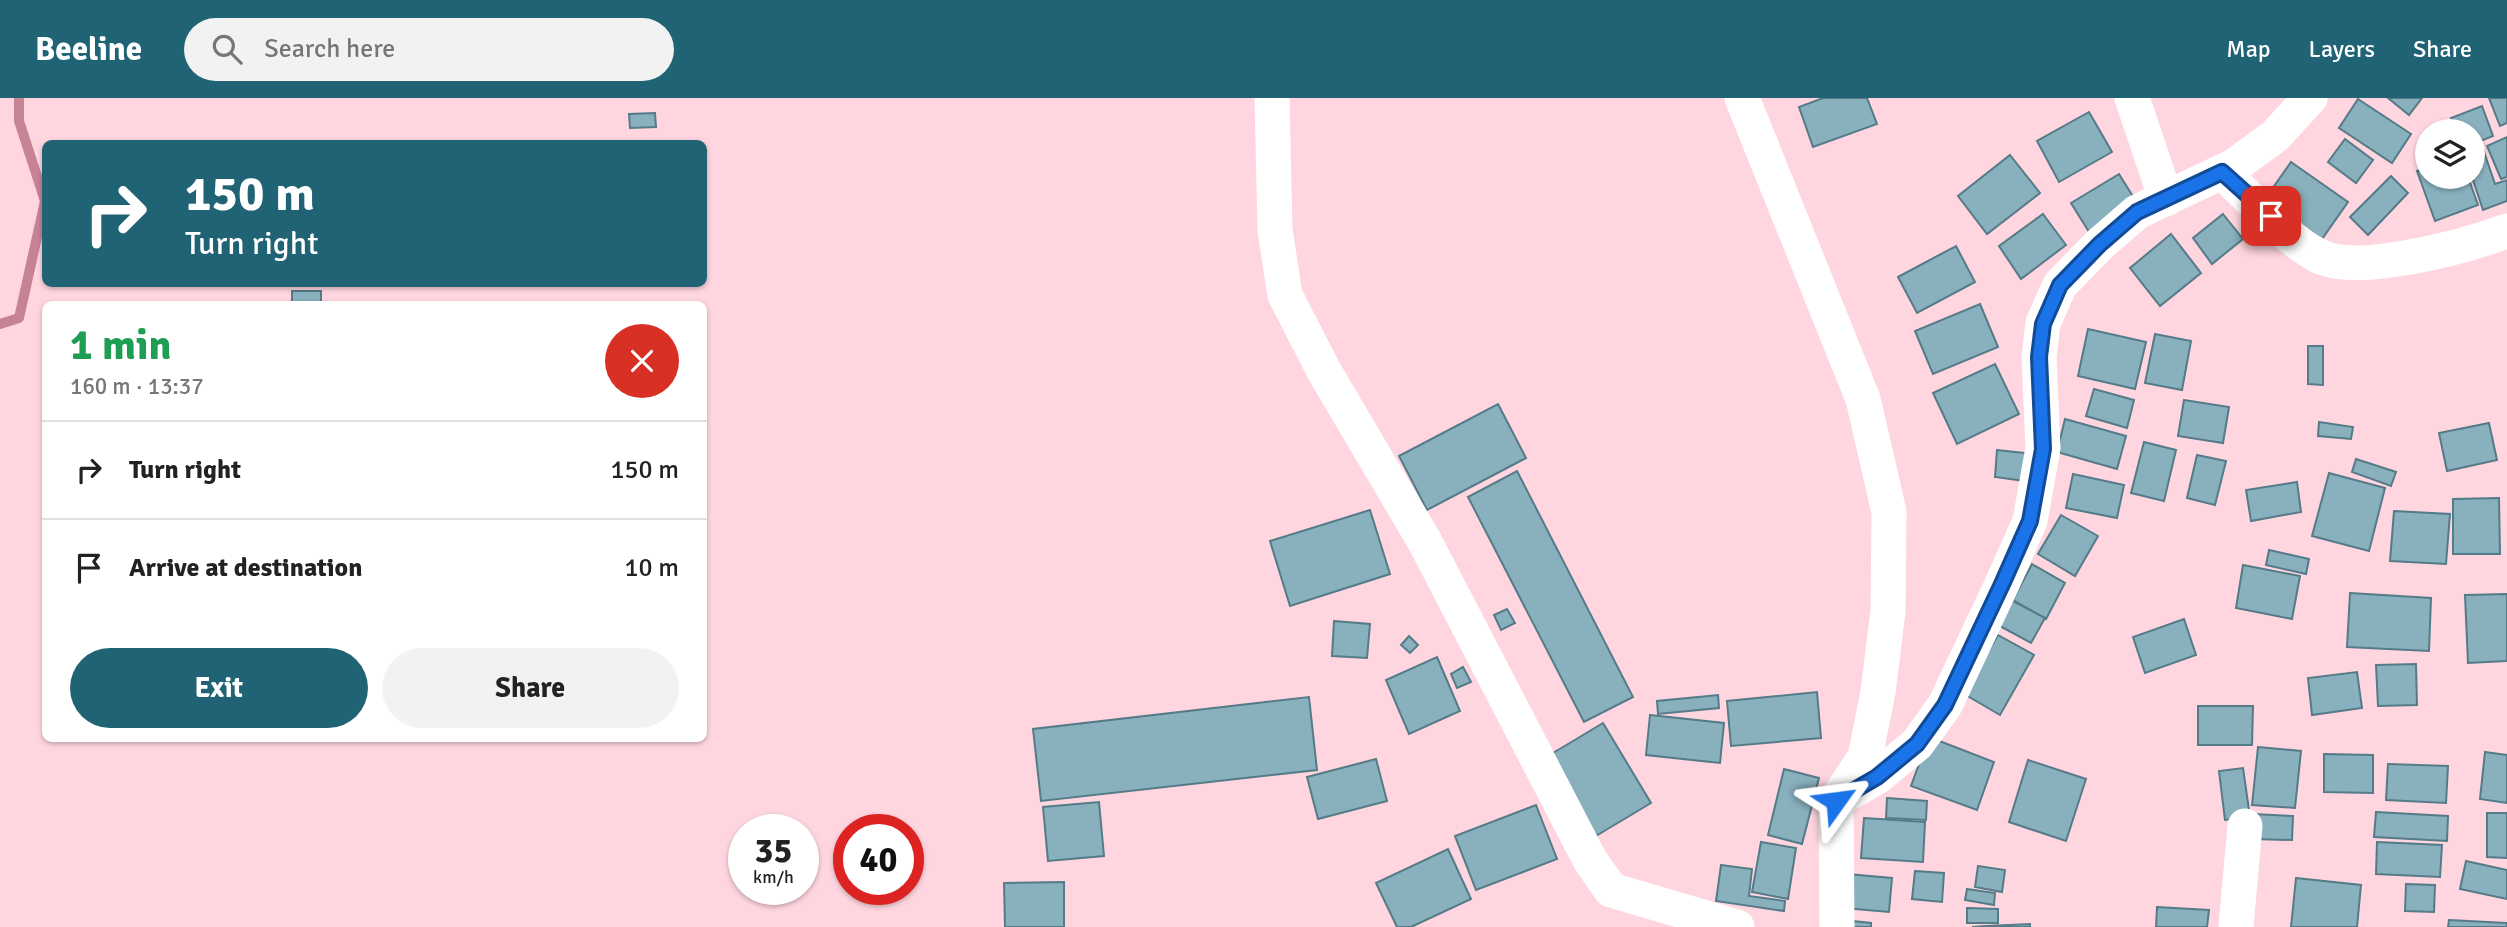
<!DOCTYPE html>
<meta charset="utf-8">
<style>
body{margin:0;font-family:Signika,sans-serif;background:#f2f2f2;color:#222;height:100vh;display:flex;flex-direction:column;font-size:26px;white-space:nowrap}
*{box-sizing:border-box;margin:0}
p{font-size:23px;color:#767676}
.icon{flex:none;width:38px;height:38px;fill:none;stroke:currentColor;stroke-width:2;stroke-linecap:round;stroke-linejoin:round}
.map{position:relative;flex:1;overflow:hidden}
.side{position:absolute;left:42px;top:203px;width:665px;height:441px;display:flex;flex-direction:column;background:#fff;border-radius:10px;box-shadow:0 2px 5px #0004}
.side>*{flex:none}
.guide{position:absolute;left:42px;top:42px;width:665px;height:147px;border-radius:10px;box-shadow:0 2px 5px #0004;background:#1f6375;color:#fff;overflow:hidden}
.tools{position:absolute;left:2415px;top:21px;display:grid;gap:14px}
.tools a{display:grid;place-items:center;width:70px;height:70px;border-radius:50%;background:#fff;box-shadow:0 2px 5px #0004;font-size:35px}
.speed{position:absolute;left:728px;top:716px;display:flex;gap:14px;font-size:35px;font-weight:700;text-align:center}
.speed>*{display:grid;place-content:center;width:91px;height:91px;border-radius:50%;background:#fff;box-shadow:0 2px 5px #0004;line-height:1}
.speed small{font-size:18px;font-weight:400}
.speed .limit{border:10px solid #d22;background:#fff;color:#111}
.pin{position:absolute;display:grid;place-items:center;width:60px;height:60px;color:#fff;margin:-30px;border-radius:14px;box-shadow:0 4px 10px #0006}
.me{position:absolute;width:77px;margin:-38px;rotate:59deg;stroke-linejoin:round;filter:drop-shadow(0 0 5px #0008)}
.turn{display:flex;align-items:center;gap:24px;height:147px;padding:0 28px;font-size:32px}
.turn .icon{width:91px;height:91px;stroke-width:2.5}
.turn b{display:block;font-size:49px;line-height:60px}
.round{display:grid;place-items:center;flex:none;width:74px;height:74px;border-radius:37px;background:#f2f2f2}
.overview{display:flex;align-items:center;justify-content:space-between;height:119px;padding:0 28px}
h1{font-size:42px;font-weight:700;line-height:52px;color:#1e9e55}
.action{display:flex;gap:14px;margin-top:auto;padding:14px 28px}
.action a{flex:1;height:80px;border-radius:42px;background:#1f6375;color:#fff;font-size:28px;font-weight:700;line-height:80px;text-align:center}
.action a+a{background:#f2f2f2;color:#222}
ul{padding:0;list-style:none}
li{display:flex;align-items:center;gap:21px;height:98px;padding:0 28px;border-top:2px solid #e0e0e0}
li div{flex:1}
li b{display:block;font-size:26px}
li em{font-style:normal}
header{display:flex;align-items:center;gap:42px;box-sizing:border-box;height:98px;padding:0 35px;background:#1f6375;color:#fff}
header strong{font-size:33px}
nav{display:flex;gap:38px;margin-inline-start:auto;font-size:24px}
.search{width:490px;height:63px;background:#f2f2f2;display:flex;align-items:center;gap:18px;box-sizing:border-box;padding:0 24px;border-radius:38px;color:#767676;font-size:26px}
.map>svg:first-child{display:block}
</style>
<header>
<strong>Beeline</strong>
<div class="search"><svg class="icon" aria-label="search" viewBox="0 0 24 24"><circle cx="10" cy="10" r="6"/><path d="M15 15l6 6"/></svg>Search here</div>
<nav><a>Map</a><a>Layers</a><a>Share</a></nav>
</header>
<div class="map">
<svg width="2507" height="829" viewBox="0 0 2507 829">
<rect width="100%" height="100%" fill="#ffd6df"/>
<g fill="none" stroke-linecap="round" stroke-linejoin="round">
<path stroke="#c58394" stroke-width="10" d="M0 226 19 220 45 103 19 23V0"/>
</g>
<g fill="#88b0bd" stroke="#547b87" stroke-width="2">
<path d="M1823 0H1867L1877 26 1813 49 1799 9Z"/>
<path d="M2388 0H2422L2409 17Z"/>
<path d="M2489 0H2507V25L2500 28Z"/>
<path d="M2358 1 2411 36 2392 65 2339 30Z"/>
<path d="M2482 8 2493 38 2473 46V33H2456L2451 20Z"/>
<path d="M2089 14 2112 54 2059 84 2037 43Z"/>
<path d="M655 15 656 29 630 30 629 16Z"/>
<path d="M2507 39V79L2501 81 2487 48Z"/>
<path d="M2345 41 2373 62 2356 85 2328 64Z"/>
<path d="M2483 51 2495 86 2507 82V103L2483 112 2472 79 2473 55Z"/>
<path d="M2010 57 2040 95 1987 136 1958 98Z"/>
<path d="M2291 64 2348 104 2322 141 2265 101Z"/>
<path d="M2427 70V79H2468L2478 107 2435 123 2417 73Z"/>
<path d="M2119 76 2137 105 2089 134 2071 105Z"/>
<path d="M2391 78 2408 95 2368 137 2350 119Z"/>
<path d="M2043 116 2066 147 2021 181 1999 148Z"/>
<path d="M2223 116 2243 141 2212 166 2193 140Z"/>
<path d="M2171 136 2201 175 2160 208 2130 170Z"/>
<path d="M1956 148 1975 184 1917 215 1898 179Z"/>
<rect x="292" y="193" width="29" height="13"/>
<path d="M1980 206 1998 249 1933 276 1915 233Z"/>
<path d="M2088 231 2146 244 2135 291 2078 278Z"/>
<path d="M2155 236 2191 243 2182 292 2145 285Z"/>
<path d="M2308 248H2323V287L2308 286Z"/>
<path d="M1995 266 2019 316 1957 346 1933 295Z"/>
<path d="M2094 291 2134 302 2127 330 2086 318Z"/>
<path d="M2184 302 2229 309 2223 345 2178 338Z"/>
<path d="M1498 306 1526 360 1427 412 1399 358Z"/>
<path d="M2065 321 2126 338 2117 371 2057 354Z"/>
<path d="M2319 324 2353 329 2351 341 2318 338Z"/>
<path d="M2489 325 2497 362 2447 373 2439 335Z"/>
<path d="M2144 344 2176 352 2164 403 2131 395Z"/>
<path d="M1997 352 2035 356 2032 384 1995 379Z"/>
<path d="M2197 357 2226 363 2215 407 2187 400Z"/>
<path d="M2356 361 2396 374 2391 388 2352 374Z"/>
<path d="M1517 373 1633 599 1584 624 1468 399Z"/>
<path d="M2329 375 2385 390 2369 453 2312 438Z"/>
<path d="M2073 376 2124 387 2117 420 2066 410Z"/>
<path d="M2297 384 2301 414 2251 423 2246 392Z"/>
<path d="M2499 400 2500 456H2453V401Z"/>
<path d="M1370 412 1390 476 1290 508 1270 443Z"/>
<path d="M2394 413 2450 416 2446 466 2390 463Z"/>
<path d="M2061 417 2098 438 2075 478 2038 456Z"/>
<path d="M2269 452 2309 461 2306 476 2266 467Z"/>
<path d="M2032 466 2065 485 2046 521 2013 502Z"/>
<path d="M2243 467 2300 478 2292 521 2236 510Z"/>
<path d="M2350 495 2431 500 2429 553 2347 549Z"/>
<path d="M2507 496V563L2468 565 2465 497Z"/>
<path d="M2011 502 2045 520 2031 545 1998 527Z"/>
<path d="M1507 511 1515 525 1501 532 1494 517Z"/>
<path d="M2184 521 2196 557 2145 575 2133 539Z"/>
<path d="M1334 523 1370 526 1367 560 1332 558Z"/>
<path d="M1998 537 2034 557 2000 617 1964 596Z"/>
<path d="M1409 538 1418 547 1410 555 1401 547Z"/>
<path d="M1437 559 1460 613 1409 636 1386 582Z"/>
<path d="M2416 566 2417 607 2378 608 2376 567Z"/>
<path d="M1463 569 1471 584 1457 590 1451 576Z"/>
<path d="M2357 574 2362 610 2312 617 2308 580Z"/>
<path d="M1817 594 1821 640 1731 648 1727 603Z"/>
<path d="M1718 597 1719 610 1658 616 1657 603Z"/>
<path d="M1309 599 1317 672 1041 703 1033 631Z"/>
<path d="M2198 608H2253L2252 647H2198Z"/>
<path d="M1650 617 1724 625 1720 665 1646 657Z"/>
<path d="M1603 625 1651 705 1596 738 1548 658Z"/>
<path d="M1929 639 1994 664 1977 712 1911 688Z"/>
<path d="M2258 649 2301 653 2295 710 2252 707Z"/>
<path d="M2485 654 2507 657V705L2480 701Z"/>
<path d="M2324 656 2373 657V695L2324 694Z"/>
<path d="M1376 661 1387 703 1318 721 1307 679Z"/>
<path d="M2028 662 2086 681 2066 743 2009 724Z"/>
<path d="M2388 666 2448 668 2446 705 2386 702Z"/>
<path d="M2243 670 2250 719 2225 722 2219 673Z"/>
<path d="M1784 671 1819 680 1802 746 1768 737Z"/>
<path d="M1887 700 1927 703 1926 722 1886 720Z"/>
<path d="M1099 704 1104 758 1048 763 1043 709Z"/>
<path d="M1536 707 1557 761 1476 792 1455 738Z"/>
<path d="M2376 714 2448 718 2447 743 2374 739Z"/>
<path d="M2487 715H2507V760L2487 759Z"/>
<path d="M2253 716 2293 718 2292 742 2252 741Z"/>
<path d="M1864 720 1925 724 1923 764 1861 760Z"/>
<path d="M1761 744 1796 750 1788 801 1752 794Z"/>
<path d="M2377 744 2442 747 2440 779 2376 776Z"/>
<path d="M1448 751 1471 801 1411 829H1397L1376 785Z"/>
<path d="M2466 763 2507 772V801L2460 791Z"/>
<path d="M1721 767 1752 771 1749 798 1785 803 1784 813 1716 803Z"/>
<path d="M1978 768 2005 772 2002 794 1975 789Z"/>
<path d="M1915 773 1944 775 1942 804 1912 801Z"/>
<path d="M1847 776 1892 780 1889 814 1844 810Z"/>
<path d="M2296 780 2361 787 2357 829H2291Z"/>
<path d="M1064 784V829H1005L1004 785Z"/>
<path d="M2406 786 2435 787 2434 814 2405 813Z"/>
<path d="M1967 791 1995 795 1994 807 1965 802Z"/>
<path d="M2157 809 2209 812 2207 829H2156Z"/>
<path d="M1967 810 1998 811V825H1967Z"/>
<path d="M1843 822 1871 825V829H1842Z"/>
<path d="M2449 822 2507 825V829H2448Z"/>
<path d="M2030 826V829H1972L1986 828Z"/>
</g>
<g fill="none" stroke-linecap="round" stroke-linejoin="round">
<g stroke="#fff" stroke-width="35">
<path d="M1272 0 1275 132 1285 197 1324 273 1425 444 1590 762 1611 792 1737 829"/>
<path d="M1742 0 1863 301 1889 414 1888 513 1878 594 1865 659 1836 703 1837 829"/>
<path d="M2132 0 2166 101"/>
<path d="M2222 74C2252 101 2283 139 2319 158 2358 178 2466 148 2507 133"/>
<path d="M1836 703 1877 679 1917 646 1945 607 2003 484 2030 423 2043 350 2039 259 2043 225 2060 187 2100 146 2137 114 2234 68 2275 38 2310 0"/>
<path d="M2236 829 2245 728"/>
</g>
</g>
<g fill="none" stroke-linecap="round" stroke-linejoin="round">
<g stroke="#114b97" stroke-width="18">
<path id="route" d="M1836 703 1877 679 1917 646 1945 607 2003 484 2030 423 2043 351 2039 259 2043 226 2060 187 2100 146 2137 114 2222 74 2271 118"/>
</g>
<use href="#route" stroke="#1a73e8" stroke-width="12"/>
</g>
</svg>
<div class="tools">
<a><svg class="icon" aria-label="layers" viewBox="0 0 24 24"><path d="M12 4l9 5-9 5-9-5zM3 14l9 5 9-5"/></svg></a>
</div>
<div class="speed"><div>35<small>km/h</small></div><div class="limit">40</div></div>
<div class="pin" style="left:2271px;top:118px;background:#d93025"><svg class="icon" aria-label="arrive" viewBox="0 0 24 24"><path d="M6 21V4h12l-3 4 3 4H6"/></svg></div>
<svg class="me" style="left:1836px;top:703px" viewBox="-20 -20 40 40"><path d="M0-17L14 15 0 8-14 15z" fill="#1a73e8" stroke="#fff" stroke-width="4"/></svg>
<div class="guide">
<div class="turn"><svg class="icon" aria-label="right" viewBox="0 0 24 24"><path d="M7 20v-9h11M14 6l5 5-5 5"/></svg><div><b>150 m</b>Turn right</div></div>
</div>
<section class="side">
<div class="overview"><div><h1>1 min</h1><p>160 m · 13:37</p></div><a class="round" style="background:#d93025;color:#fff"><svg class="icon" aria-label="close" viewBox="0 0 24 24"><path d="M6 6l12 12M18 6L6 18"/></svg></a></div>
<ul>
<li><svg class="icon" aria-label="right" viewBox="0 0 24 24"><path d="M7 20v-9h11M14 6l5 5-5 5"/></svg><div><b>Turn right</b></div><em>150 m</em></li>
<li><svg class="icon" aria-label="arrive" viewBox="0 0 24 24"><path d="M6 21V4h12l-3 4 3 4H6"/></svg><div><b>Arrive at destination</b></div><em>10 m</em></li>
</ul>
<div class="action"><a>Exit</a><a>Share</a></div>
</section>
</div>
